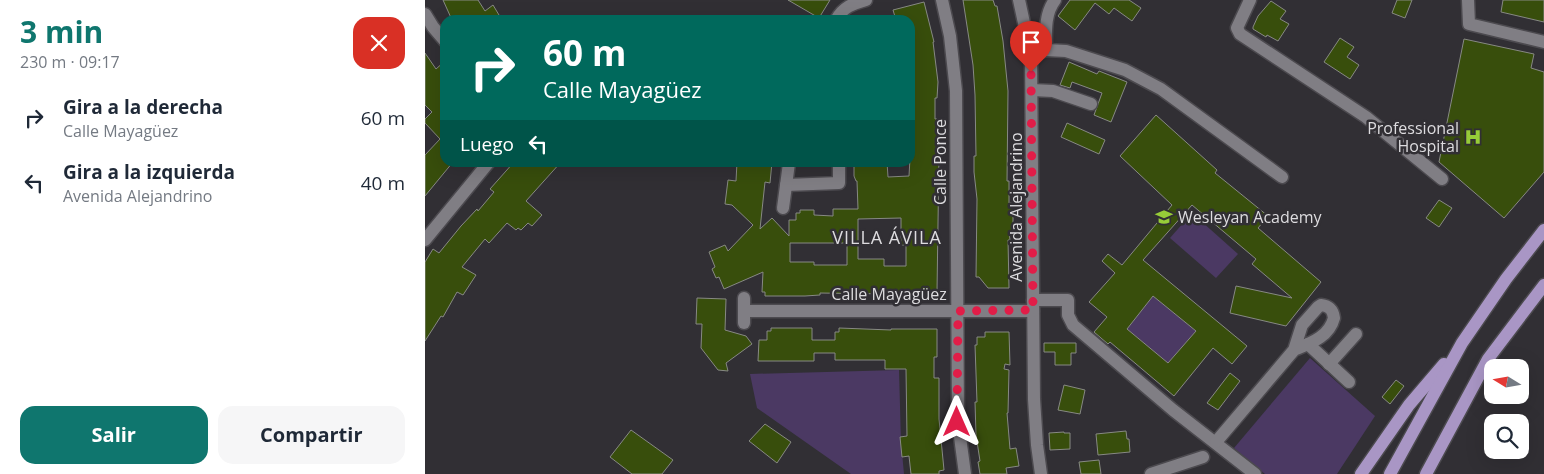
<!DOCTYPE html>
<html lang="es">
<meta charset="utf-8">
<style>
body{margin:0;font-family:"Open Sans",sans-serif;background:#f6f6f7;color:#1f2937;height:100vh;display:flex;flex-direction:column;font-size:19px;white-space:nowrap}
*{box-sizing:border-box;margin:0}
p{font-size:16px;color:#747a83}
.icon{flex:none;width:28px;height:28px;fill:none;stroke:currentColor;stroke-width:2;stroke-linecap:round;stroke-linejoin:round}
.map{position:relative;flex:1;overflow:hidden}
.sheet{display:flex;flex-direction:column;background:#fff;width:425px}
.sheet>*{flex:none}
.hud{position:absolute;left:15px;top:15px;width:475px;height:152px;border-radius:15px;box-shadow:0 5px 20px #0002;background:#00695c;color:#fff;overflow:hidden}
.needle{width:32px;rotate:281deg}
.fabs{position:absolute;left:1059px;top:359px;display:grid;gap:10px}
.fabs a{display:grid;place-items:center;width:45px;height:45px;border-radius:10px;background:#fff;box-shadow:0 5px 20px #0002;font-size:25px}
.pin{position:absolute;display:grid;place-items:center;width:42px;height:42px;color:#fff;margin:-51px -21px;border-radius:50% 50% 50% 0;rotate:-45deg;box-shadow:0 0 5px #0007}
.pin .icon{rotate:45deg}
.me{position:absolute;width:55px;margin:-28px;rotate:0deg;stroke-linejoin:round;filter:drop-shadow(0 0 4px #0008)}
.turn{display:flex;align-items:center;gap:18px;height:105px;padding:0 20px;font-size:22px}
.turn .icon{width:65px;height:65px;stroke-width:2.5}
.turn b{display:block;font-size:35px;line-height:42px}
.then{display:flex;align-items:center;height:48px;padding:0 20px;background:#0003;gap:10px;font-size:19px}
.round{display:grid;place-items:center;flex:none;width:52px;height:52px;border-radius:15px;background:#f6f6f7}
.head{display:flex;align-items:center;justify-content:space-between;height:85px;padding:0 20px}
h1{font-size:30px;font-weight:700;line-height:38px;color:#0f766e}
.cta{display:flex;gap:10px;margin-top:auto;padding:10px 20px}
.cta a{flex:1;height:58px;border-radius:15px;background:#0f766e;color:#fff;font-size:20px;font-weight:700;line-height:58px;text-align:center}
.cta a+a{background:#f6f6f7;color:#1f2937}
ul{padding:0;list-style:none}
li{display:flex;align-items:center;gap:15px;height:65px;padding:0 20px}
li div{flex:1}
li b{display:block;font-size:19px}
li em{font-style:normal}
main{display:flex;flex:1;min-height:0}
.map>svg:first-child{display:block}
</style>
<main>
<section class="sheet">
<div class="head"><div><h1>3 min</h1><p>230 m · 09:17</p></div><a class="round" style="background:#d93025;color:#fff"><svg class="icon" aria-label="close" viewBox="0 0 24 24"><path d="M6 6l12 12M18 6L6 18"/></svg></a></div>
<ul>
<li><svg class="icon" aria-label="right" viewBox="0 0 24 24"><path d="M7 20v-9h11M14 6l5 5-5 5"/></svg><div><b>Gira a la derecha</b><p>Calle Mayagüez</p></div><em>60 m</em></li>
<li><svg class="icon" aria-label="left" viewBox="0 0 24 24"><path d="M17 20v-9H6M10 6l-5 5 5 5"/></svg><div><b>Gira a la izquierda</b><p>Avenida Alejandrino</p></div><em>40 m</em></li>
</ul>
<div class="cta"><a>Salir</a><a>Compartir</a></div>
</section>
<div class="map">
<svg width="1119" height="474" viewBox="0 0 1119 474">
<rect width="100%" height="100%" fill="#312f34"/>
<g fill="#4b3963">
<path d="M767 213 813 254 791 278 745 238Z"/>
<path d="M728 296 771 331 743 363 702 329Z"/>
<path d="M885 358 950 416 912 474H840L809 448Z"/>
<path d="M474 370 476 442 479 474H426L332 408 325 374Z"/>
</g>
<g fill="#384e0c" stroke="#878984" fill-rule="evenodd">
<path d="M18 0H53L60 11 68 5 77 20H27Z"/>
<path d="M363 0H405L394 18Z"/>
<path d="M538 0H568L570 6H572L578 41 583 91 582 181H584V203H588V232H584L585 240H583L584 288H563L554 277H551L552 199 549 172V156H551L550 95 548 65Z"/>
<path d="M645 0H704L716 8 707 21 689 8 684 14 670 3 650 30 633 16Z"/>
<path d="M972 0H987L980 18 967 13Z"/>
<path d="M1078 0H1119V22L1076 12Z"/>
<path d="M846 1 861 11 855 19 864 24 853 41 842 35 841 37 828 29V27L833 16Z"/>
<path d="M499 2 509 42H508L513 82 512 98H510V119H512L514 155 512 292 465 294 395 293V295L380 296H340V292H337L338 272 299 289 294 277 291 278 287 269 290 267 284 252 300 245 303 251 328 225 307 205 300 204 303 180 311 181 312 162H347L345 183 340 182 335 229 347 218 364 236V220H371V213H375V210H389V215L408 216V209H433L432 181H431L429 176V163L462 162 463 177 484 176 486 141 485 20H471L468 10ZM476 218V245H481V266H459V259H433V219ZM365 243H422V265H389V262H365Z"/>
<path d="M915 38 929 47 922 57 934 65 925 79 899 62Z"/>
<path d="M1039 39 1109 54 1106 68 1119 72V172L1079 218 1014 162Z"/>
<path d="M0 53 11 69 20 61V162H28L0 196V155L15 139 0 123V119L7 112 0 105Z"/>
<path d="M644 62 672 74 674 71 702 82 686 122 669 115 677 93 647 82 645 88 635 85Z"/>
<path d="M731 115 792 170 790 173 843 216 833 228 896 282 861 326 805 313 811 286 867 298 827 264 831 259 767 205 718 260 822 346 807 364 788 348 749 396 685 342 683 344 669 332 682 317 664 302 690 273 677 261 683 254 697 265 747 205 695 156ZM728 296 771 331 743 363 702 329Z"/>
<path d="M642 123 680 140 674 154 636 137Z"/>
<path d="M89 162H136L101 201 117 215 107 226 103 223 96 230 93 228 91 230 82 223 64 243 60 239 37 267 51 275 38 295 32 292 18 317 16 316 0 341V262L8 249 14 253 36 226 52 209 53 211 69 192 65 189Z"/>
<path d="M1014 200 1027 208 1014 227 1001 218Z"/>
<path d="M272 298 301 299 300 330 321 336 327 344 301 363 303 371 293 370 276 348 277 324H271Z"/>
<path d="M346 328H387V340H410V332H414V328L466 330V329H512V357H509V378H514V419L519 470 514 471V474H486L484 456 477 457 475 437 482 436 481 369H460V360H410V353H389V361H333L334 340H342V331H346Z"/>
<path d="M560 332H584L585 365 580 364 579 369 584 370 583 413H582L585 449 591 448 594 466 581 468 582 474H555L553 462 555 461 551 435 550 402H552L550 345H552V337H560Z"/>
<path d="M619 343H651V353H646V365H630V352H619Z"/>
<path d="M805 373 815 381 793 410 782 403Z"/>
<path d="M971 380 979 386 965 404 957 397Z"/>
<path d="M639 385 660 390 655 414 633 410Z"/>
<path d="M340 424 366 442 352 463 324 441Z"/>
<path d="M206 430 248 460 237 474H207L185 457Z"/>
<path d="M701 431 702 439H704L705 452 673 455 671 434Z"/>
<path d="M639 432V433H645V449L625 450 624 433Z"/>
<path d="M674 460 676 474H656L654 462Z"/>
</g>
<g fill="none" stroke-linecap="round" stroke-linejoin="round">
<g stroke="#4c4a4f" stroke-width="15">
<g id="minor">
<path d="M517 0 525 36 531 91 533 422 540 474"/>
<path d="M594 0 606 55 609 399 612 445 616 474"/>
<path d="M825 0 812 28 815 34 941 117 1017 179"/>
<path d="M1043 0 1044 24 1119 42"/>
<path d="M0 14 8 27 20 41"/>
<path d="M411 20C418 7 427 4 441 0"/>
<path d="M621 50 641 51 700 70 736 89 857 177"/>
<path d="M613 53 621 50C621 34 619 14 630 0"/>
<path d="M607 90 628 91 666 104"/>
<path d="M361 185 414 183V162"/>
<path d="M358 208 364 163"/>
<path d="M0 240 64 162"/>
<path d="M608 300H643V315L648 325 748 410 830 474"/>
<path d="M320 311H608"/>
<path d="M319 323V298"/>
<path d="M883 344 924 382"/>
<path d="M904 364 931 334"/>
<path d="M791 442 869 350 877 325 893 307 896 305C905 306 908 310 909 318 904 337 886 343 869 350"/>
<path d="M726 474 778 457"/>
</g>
</g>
<g stroke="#4c4a4f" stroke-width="15">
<g id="major">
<path d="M936 474 984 405 1019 364"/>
<path d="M965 474 1037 343 1081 279 1119 230"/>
<path d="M1001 474 1063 359 1119 285"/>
</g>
</g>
<use href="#minor" stroke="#807e84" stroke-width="12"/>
<use href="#major" stroke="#a996c5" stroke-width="12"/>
</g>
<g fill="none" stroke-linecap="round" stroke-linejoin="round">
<path stroke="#e11d48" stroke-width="9" stroke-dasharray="0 16.2" d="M532 422 533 311 608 310 606 72"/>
</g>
<defs>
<g id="hospital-bare" transform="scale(1.35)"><path d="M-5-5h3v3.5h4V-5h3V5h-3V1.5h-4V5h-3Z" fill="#97cc38" stroke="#312f34" stroke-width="2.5" paint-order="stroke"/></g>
<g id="school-bare" transform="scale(1.35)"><path d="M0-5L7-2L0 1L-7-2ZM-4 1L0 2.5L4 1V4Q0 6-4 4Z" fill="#97cc38" stroke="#312f34" stroke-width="2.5" paint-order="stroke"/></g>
</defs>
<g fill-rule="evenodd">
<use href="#hospital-bare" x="1048" y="137"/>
<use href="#school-bare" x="739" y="217"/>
</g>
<g text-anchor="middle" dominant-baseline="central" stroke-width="5" stroke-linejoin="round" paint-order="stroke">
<g font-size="16" fill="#dddcdf" stroke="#312f34" text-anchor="end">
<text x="1034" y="128">Professional<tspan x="1034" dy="18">Hospital</tspan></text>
<text x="753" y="217" text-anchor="start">Wesleyan Academy</text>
</g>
<g font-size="16" fill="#dddcdf" stroke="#312f34">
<text transform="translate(515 162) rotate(-90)">Calle Ponce</text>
<text transform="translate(591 207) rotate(-90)">Avenida Alejandrino</text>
<text x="464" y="294">Calle Mayagüez</text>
</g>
<g font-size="18" letter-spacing="1" fill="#dddcdf" stroke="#312f34">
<text x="462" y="237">VILLA ÁVILA</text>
</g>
</g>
</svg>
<div class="fabs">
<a><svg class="needle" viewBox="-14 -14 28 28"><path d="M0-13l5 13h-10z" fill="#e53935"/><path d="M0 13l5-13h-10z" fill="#747a83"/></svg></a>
<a><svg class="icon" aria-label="search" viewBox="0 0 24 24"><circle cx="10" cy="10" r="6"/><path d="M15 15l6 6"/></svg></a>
</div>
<div class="pin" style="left:606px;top:72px;background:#d93025"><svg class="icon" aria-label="arrive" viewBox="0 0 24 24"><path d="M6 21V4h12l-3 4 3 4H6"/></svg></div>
<svg class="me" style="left:532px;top:422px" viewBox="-20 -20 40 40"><path d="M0-17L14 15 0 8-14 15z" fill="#e11d48" stroke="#fff" stroke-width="4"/></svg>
<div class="hud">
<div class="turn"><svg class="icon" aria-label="right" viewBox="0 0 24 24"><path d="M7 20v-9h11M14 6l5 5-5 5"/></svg><div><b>60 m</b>Calle Mayagüez</div></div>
<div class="then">Luego<svg class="icon" aria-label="left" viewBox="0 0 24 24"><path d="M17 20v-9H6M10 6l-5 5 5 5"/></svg></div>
</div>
</div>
</main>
